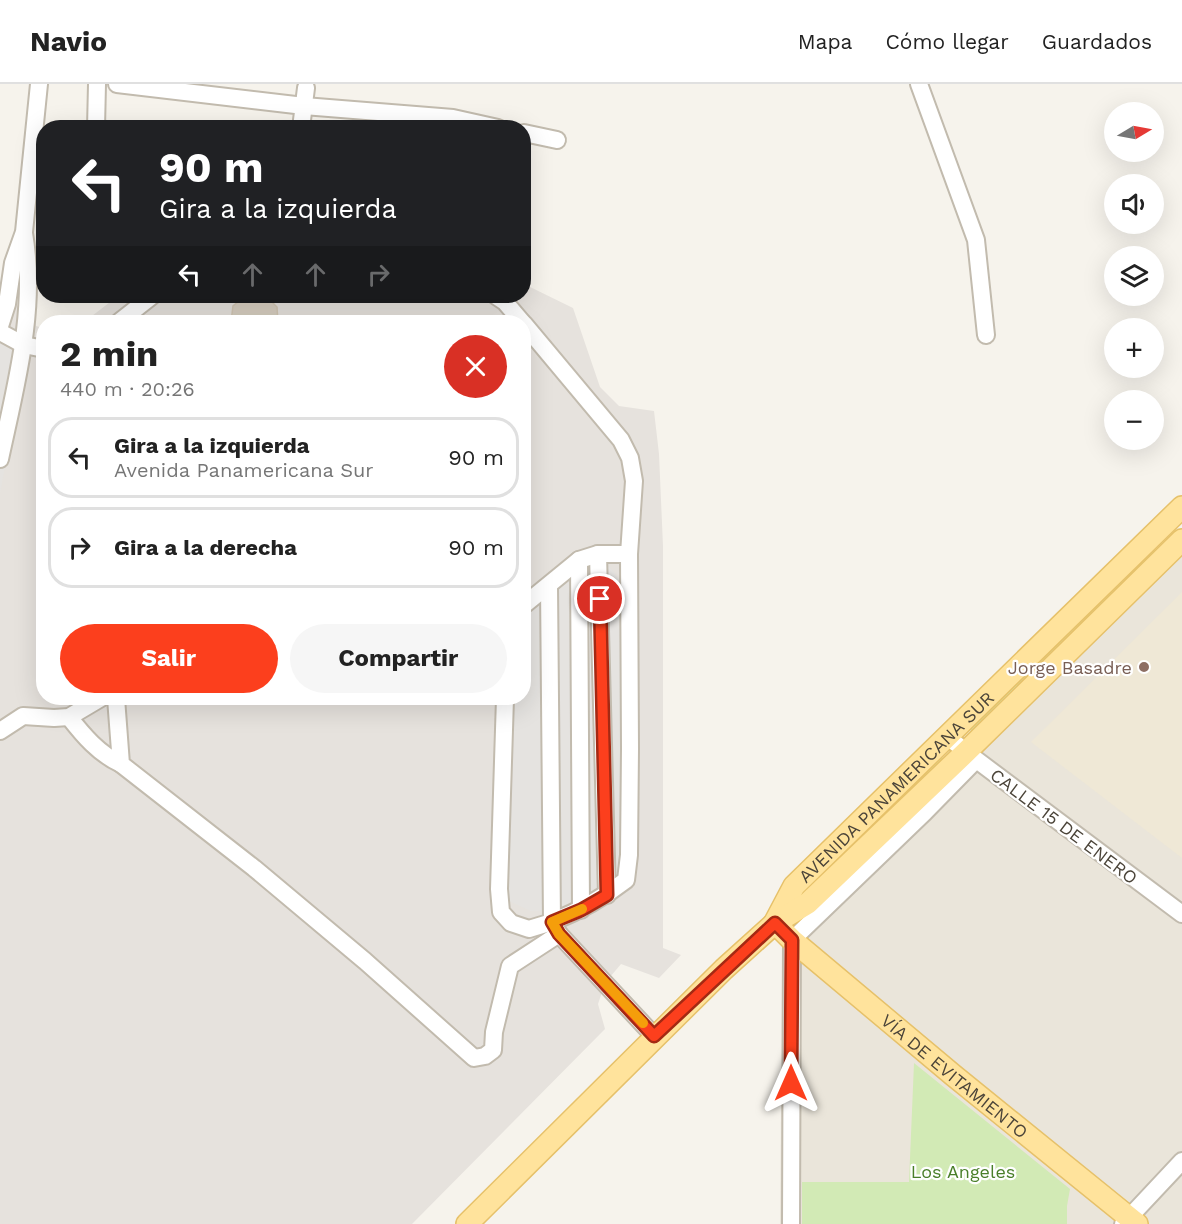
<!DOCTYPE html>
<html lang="es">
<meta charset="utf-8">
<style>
body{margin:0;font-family:"Work Sans",sans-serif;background:#f6f6f6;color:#222;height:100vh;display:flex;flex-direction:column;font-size:22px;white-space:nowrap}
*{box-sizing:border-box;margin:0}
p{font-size:20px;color:#767676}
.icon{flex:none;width:33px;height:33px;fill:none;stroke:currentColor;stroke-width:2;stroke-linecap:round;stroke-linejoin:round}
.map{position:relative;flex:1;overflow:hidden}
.panel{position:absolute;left:36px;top:231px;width:495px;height:390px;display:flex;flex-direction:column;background:#fff;border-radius:24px;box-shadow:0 6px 24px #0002}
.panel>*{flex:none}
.banner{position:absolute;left:36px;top:36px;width:495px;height:183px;border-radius:24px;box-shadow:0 6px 24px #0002;background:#202124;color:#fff;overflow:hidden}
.needle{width:39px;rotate:80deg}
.fabs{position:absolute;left:1104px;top:18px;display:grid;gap:12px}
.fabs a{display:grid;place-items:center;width:60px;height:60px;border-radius:50%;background:#fff;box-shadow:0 6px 24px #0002;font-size:30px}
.pin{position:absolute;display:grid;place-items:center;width:51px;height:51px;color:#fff;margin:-26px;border:3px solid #fff;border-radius:50%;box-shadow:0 2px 6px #0007}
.me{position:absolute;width:66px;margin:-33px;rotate:0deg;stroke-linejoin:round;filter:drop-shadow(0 0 4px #0008)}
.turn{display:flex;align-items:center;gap:21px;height:126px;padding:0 24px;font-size:27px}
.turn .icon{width:78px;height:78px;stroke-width:2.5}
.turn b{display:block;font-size:42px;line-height:51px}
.lanes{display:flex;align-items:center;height:57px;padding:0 24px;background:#0003;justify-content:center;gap:30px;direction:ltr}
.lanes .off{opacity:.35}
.round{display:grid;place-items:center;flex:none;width:63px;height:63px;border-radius:32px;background:#f6f6f6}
.head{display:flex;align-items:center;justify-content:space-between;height:102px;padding:0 24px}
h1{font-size:36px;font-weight:700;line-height:45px}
.primary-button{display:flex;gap:12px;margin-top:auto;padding:12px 24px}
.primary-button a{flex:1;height:69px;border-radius:36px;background:#fc3f1d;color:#fff;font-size:24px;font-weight:700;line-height:69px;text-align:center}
.primary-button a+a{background:#f6f6f6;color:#222}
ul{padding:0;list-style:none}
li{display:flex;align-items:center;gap:18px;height:81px;margin:0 12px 9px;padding:0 12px;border:3px solid #e0e0e0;border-radius:24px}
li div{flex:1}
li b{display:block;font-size:22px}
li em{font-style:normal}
header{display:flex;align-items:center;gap:36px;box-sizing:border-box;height:84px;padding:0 30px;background:#fff;border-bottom:2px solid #e0e0e0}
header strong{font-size:28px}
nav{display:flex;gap:33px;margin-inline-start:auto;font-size:21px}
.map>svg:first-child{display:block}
</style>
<header>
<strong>Navio</strong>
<nav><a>Mapa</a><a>Cómo llegar</a><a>Guardados</a></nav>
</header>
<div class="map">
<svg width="1182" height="1140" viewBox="0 0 1182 1140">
<rect width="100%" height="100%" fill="#f6f3ec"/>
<path fill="#eae5da" d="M1182 464V1140H780L782 898 798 846Z"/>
<path fill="#e6e2dd" d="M524 200 573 224 600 303 619 322 654 327 659 370 663 462V864L681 871 659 894 621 880 605 899 598 920 605 945 412 1140H0V219L36 226V242L43 244 44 614H524V238H84L118 212H524Z"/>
<path fill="#efe8d6" d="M1182 508V774L1031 658Z"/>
<g fill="#d2eab5">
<path d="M1153 463 1158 470 977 651 969 645Z"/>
<path d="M939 671 946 677 809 808 804 803Z"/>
<path d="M914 979 1070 1105 1067 1122V1140H802V1098H909Z"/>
</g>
<g fill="#e5e3e0">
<path d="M0 237 17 245 24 277 0 410Z"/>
<path d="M605 479 614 488 620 499 623 774 618 790 584 816 560 826 531 827 509 817 513 614H524V525L579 483Z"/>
</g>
<path fill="#d8cfc1" stroke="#d3c7b4" stroke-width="1.5" d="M245 212 267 213 277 223 278 238H231L233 222Z"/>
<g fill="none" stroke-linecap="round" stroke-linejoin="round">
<g stroke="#c2bbae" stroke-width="20">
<g id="minor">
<path d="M117 0 304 22 453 34 498 44"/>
<path d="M919 0 976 156 986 251"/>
<path d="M96 44 97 0"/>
<path d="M301 44 306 4"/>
<path d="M524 49 557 56"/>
<path d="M496 212 505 218 522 238"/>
<path d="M119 238 152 212"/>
<path d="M524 240 621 356 630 374 634 397 629 470 630 665 629 771 626 796C603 814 579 827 552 838L559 850 654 952"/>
<path d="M0 242 7 220 13 179 24 148 39 0"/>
<path d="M0 248 24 261 44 265"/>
<path d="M0 375C16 300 37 225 24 149"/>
<path d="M598 470 607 811"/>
<path d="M579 476 581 826"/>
<path d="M524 521 579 476 598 470H629"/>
<path d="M116 614 121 680 254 784 365 877 474 974 485 972 493 966 494 948 510 882 559 850"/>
<path d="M505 614 499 805 501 828 511 839 529 845 552 838 549 502"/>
<path d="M69 633C83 651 99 670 121 680"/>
<path d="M0 647 23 632 54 634 69 633 101 614"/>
<path d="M947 652 966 668 1182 830"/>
<path d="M791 1140 792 856 925 728 976 676"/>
<path d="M1123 1140 1182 1077"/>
</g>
</g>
<g stroke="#e6c16a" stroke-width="24">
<g id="major">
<path id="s1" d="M775 838 794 802 1182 423"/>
<path id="s2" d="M775 839 792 856 953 991 1137 1140"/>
<path d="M467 1140 724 885 775 839 808 819 966 668 1182 456"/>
</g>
</g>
<use href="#minor" stroke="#fff" stroke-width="16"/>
<use href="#major" stroke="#ffe39c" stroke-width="21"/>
</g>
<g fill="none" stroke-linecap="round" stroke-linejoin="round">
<g stroke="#a42913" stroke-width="15">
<path id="route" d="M600 515 607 811 581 826 552 838 559 850 654 952 775 839 792 856 791 999"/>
</g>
<use href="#route" stroke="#fc3f1d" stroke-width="10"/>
<path stroke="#f59e0b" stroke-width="10" d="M582 825 552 838 559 850 643 939"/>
</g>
<circle fill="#8d6e63" stroke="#fff" stroke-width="2" cx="1144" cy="583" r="6"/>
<g text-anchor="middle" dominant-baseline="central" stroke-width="4.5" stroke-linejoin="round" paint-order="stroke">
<g font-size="18" fill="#785e54" stroke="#fff" text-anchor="end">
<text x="1132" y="583">Jorge Basadre</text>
</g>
<g font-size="18" fill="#4b4439" stroke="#fff">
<text stroke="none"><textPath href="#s1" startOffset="183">AVENIDA PANAMERICANA SUR</textPath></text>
<text transform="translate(1064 742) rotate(37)">CALLE 15 DE ENERO</text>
<text stroke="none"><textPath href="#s2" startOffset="236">VÍA DE EVITAMIENTO</textPath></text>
</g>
<g font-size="18" fill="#4a7f2a" stroke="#fff">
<text x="963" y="1087">Los Angeles</text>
</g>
</g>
</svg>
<div class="fabs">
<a><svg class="needle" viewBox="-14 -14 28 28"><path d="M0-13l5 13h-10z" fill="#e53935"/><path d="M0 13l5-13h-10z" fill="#767676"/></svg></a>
<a><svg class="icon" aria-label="sound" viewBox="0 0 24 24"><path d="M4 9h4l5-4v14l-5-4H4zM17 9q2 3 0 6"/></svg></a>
<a><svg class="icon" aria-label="layers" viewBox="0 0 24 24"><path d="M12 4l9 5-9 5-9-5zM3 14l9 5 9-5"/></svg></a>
<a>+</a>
<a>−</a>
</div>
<div class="pin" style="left:600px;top:515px;background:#d93025"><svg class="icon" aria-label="arrive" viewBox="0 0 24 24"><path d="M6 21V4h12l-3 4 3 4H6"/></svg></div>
<svg class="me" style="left:791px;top:999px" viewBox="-20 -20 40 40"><path d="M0-17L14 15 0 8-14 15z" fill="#fc3f1d" stroke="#fff" stroke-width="4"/></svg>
<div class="banner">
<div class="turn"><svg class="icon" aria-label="left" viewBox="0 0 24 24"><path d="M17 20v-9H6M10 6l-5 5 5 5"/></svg><div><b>90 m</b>Gira a la izquierda</div></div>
<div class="lanes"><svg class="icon" aria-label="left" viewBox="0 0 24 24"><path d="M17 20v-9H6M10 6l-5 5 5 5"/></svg><svg class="icon off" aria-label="ahead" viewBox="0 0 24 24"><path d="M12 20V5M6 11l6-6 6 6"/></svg><svg class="icon off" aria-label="ahead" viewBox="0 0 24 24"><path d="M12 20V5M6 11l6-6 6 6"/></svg><svg class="icon off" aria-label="right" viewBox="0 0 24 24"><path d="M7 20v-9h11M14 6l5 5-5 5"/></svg></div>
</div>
<section class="panel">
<div class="head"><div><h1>2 min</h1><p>440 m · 20:26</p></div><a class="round" style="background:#d93025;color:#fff"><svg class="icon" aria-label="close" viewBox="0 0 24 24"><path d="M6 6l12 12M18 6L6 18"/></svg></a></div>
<ul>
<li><svg class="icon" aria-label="left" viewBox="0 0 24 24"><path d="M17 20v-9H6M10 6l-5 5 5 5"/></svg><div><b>Gira a la izquierda</b><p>Avenida Panamericana Sur</p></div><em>90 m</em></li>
<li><svg class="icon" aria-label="right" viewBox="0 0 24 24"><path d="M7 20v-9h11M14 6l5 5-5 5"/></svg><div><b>Gira a la derecha</b></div><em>90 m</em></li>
</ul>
<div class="primary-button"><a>Salir</a><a>Compartir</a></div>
</section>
</div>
